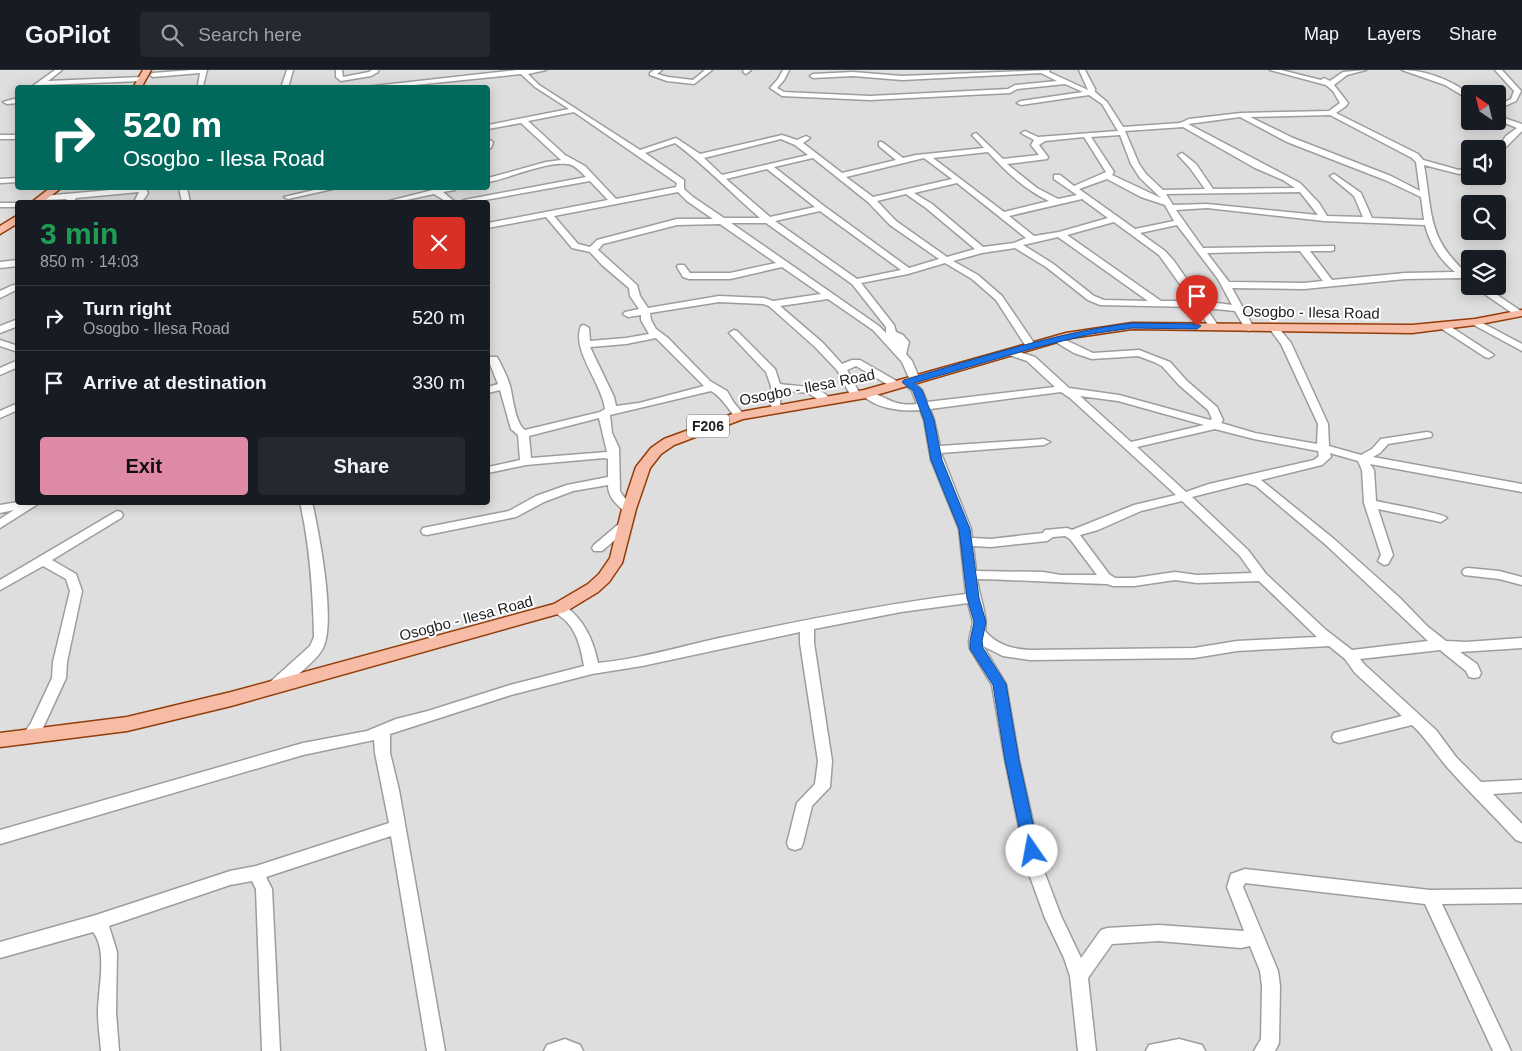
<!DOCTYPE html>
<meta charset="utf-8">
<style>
body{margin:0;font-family:Helvetica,sans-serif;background:#242831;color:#f1f3f6;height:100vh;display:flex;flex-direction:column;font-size:19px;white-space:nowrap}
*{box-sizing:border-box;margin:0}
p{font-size:16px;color:#9ea1a6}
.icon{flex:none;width:28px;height:28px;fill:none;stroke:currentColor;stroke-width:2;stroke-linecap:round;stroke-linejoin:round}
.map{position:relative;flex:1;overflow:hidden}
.side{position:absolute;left:15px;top:130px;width:475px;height:305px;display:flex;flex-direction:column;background:#171b24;border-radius:5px;box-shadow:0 2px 12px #0003}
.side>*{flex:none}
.top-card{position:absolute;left:15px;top:15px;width:475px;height:105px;border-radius:5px;box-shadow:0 2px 12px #0003;background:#00695c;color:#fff;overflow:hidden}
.needle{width:32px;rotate:325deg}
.tools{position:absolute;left:1461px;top:15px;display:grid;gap:10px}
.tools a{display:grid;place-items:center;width:45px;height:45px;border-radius:5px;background:#171b24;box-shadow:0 2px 12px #0003;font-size:25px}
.pin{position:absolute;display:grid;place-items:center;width:42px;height:42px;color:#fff;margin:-51px -21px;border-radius:50% 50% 50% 0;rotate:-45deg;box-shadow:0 0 5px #0007}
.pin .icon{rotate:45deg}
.me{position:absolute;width:55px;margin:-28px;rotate:348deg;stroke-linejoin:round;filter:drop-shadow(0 0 4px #0008)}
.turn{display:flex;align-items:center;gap:18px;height:105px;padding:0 25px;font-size:22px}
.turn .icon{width:65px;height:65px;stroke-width:2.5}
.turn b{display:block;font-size:35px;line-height:42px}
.round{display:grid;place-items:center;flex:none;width:52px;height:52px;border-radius:5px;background:#242831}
.summary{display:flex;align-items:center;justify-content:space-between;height:85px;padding:0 25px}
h1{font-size:30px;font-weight:800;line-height:38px;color:#1e9e55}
.button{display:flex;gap:10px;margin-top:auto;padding:10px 25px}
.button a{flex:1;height:58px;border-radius:5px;background:#de8aa5;color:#111;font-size:20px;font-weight:800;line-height:58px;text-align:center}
.button a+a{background:#242831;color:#f1f3f6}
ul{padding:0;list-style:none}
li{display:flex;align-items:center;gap:15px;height:65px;padding:0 25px;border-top:1px solid #363941}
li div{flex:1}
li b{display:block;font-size:19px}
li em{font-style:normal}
header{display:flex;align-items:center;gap:30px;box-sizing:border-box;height:70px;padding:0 25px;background:#171b24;border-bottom:1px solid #363941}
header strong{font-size:24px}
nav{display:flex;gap:28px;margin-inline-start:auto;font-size:18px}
.search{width:350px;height:45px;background:#242831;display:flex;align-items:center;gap:12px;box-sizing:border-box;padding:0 18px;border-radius:5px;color:#9ea1a6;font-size:19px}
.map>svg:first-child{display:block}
</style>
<header>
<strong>GoPilot</strong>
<div class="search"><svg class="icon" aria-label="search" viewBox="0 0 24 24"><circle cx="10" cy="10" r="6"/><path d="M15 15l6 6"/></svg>Search here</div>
<nav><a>Map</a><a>Layers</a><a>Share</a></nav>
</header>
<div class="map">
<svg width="1522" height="981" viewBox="0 0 1522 981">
<rect width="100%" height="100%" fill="#f0ebe8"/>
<path fill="#dedede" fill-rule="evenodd" d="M0 0H1522V981H0ZM18 18H488V118H18ZM1470 24H1498V51H1470ZM1470 79H1498V106H1470ZM18 132H488V432H18ZM1470 134H1498V161H1470ZM1470 189H1498V216H1470Z"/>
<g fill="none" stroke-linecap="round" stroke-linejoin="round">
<g stroke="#9d9d9d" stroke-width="3">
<g id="minor">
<path d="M55 0H62L48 11 142 7 145 9 142 11 42 15 38 18H30Z"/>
<path d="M191 0H207L203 16 198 15 200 3 153 7 150 5 153 3Z"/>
<path d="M287 0H293L288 18H281Z"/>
<path d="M336 0H342L343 7 369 2 372 0H378V2L371 6 341 11 336 7Z"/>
<path d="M517 0H546L528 4 539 15 640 80 676 68 700 84 782 65 797 70 806 66 810 68 803 73 842 103 896 90 879 76V72H882L903 88 916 85 984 78 972 65 976 63 1003 89 1039 85 1031 75 1034 70 1021 63 1025 61 1038 67 1118 61 1102 34 1089 25 1021 35 1017 33 1021 31 1083 22 1065 14 1017 19 1010 23 870 30 782 26 770 18 778 9 783 0H789L784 10 777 18 784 22 870 26 1008 19 1015 15 1057 11 1041 3 902 10 853 6 813 8 810 6 813 4 853 2 902 6 1050 0 1049 2 1088 20 1079 0H1085L1095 19V22L1107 32 1123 57 1180 53 1189 49 1241 43 1329 41 1340 33 1333 21 1326 15 1270 0H1281L1321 10 1324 8 1330 11 1343 2 1366 0 1347 5 1334 15 1348 33 1346 36 1336 43 1418 84 1423 90 1459 100 1470 97V101L1459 104 1424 95C1433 147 1427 169 1470 206V214L1461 208 1405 209 1304 219 1232 218 1254 258 1249 261 1246 260 1235 241 1206 238 1219 257 1214 260 1211 259 1196 237 1100 235 1088 230 1046 197 1015 178 982 183 953 191 978 205 1002 226 1036 276 1031 279 1027 278 996 230 972 209 945 193 908 204 861 213 894 255 896 262 903 265 909 272 906 284 912 291 920 310 915 313 922 320 927 332 1055 317 1027 291 1006 284 1005 282 1010 279 1035 287 1069 318 1119 325 1210 350 1212 349 1208 340 1179 315 1162 296 1154 292 1138 286 1092 289 1074 283 1054 271V267L1057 266 1093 283 1139 280 1170 292 1187 311 1217 337 1223 350 1221 353 1255 363 1317 374 1318 354 1281 274 1269 258 1274 255 1277 256 1291 273 1328 354 1329 376 1361 385 1372 379 1381 369 1427 362 1431 363 1432 365 1431 367 1388 374 1380 383 1373 387 1522 414V422L1370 394 1374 400 1376 431C1388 434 1443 443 1447 448L1441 452 1378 439 1393 485 1388 494 1384 495 1378 491 1381 485 1364 433 1362 400 1358 391 1330 383 1331 387 1322 395 1261 410 1334 469 1400 528 1427 556 1446 571 1466 572 1522 568V578L1460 582 1477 594 1481 603 1479 607 1474 608 1469 607 1466 601 1440 580 1360 589 1365 595 1436 660 1456 687 1481 712 1522 710V722L1493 724 1522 754V772L1516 770C1493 745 1469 722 1447 697 1435 683 1426 668 1412 655L1339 673 1334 671 1332 667 1334 663 1402 646 1355 603 1345 589 1329 576 1237 581 1194 588 1030 590 1003 586 983 576 1006 614 1019 690 1044 801 1061 846 1081 888 1101 860 1107 858 1159 855 1244 861 1227 817 1231 804 1245 799 1430 820 1522 819V833L1442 834 1511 981H1493L1425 834 1245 813 1243 817 1278 901 1280 916 1279 973 1275 981H1254L1261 969 1262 916 1260 901 1250 876 1241 878 1159 871 1112 874 1088 908 1096 981H1078L1070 906 1064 888 1045 848 1028 801 1005 690 992 615 970 579 969 571 973 552 968 533 901 542 814 559V573L832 691 830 717 812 736 803 773 801 778 795 780 789 778 787 773 797 733 815 714 818 691 800 573V562L642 596 592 604 511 625 390 664V683L399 720 445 981H427L391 766 266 807 272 819 280 981H262L256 819 252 811 230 815 109 856 117 882 116 942 119 981H101C100 968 98 955 98 942 98 919 108 880 93 862L0 888V872L96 845 230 801 256 796 389 753 375 683 374 670 303 685 0 774V760L303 673 367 661 396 649 428 641 510 615 584 596C581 580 578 564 567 552 562 547 556 544 552 538L554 535H564C584 550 593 569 598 593 640 589 682 576 724 567 804 550 885 534 966 524L959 459 931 390 924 350 920 340C900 342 875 338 861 324L866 321C887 326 892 337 917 334L912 321 902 312 903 310H910L902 292 873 260 828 229 780 236 823 273 842 294 852 290H860L900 313 901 315 900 317H892L856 296 847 300 861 326 856 329 852 328 837 300 815 277 769 236 763 234 719 232 650 243 651 250 656 259 668 268 710 311 727 321 734 333 745 346 744 348H736C728 339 722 327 711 321L610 345 612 363 619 378 620 421C624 429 630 432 635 439L633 442H625C616 434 608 427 608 415L573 421 544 432 516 447 427 465 423 464 421 461 423 458 509 441 536 426 567 415 608 407V389L604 388 526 395 488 403V397L520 390 518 365 511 359 500 320 488 323V317L498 314 488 289 489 287H497C502 296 507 306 510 316 513 327 515 353 525 360L600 342 605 339C602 313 571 280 581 256L584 255 589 258 590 271 626 268 649 264 641 250V245L628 247 623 244 625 242 639 239 630 226 629 218 602 195 590 182 572 178 546 147 488 158V153L608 130 590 111 474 132H460L464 130 586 107C581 102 574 94 567 94 543 92 511 108 488 112V108L546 92 561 90 521 53 488 59V55L569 39 535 17 521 4 385 18H356ZM574 42 674 111 677 113 676 117 616 129 585 96 565 85 528 51ZM1330 45 1412 88 1416 92 1420 121 1391 106 1293 68 1250 47ZM1240 47 1287 72 1385 110 1421 127 1424 150 1372 148 1361 123 1334 104 1330 106 1354 126 1363 147 1327 146 1319 133 1300 113 1188 54ZM1183 57 1255 98 1283 110 1295 118 1213 119 1196 94 1182 83 1178 85 1190 98 1205 119 1163 120 1146 104 1139 94 1125 61ZM1120 65 1131 94 1140 108 1161 128 1112 105 1114 102 1091 67ZM1084 67 1106 102 1074 116 1060 105H1054V109L1077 125 1058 129 1037 118 1007 94 1047 89 1048 87 1039 75 1045 71ZM781 69 795 75 808 85 722 105 704 88ZM675 73C706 96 731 123 760 148H724L693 127 684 119V110L645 83ZM988 82C1005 101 1025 120 1049 131L1004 142 933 88ZM813 88 868 132 890 155 939 189 909 198 824 136 774 97ZM924 88 952 109 873 127 846 107ZM767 99 815 137 770 147 726 109ZM1107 109 1141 127 1165 135 1174 151 1135 159 1079 119ZM957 113 1026 168 1014 173 983 177 932 134 914 123ZM678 122 687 131 713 149H677L597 170 590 177 578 174 554 146ZM1300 122 1318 145 1207 134 1173 135 1166 124ZM906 124 926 138 975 179 947 187 896 151 877 131ZM1082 129 1108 148 1059 162 1034 166 1009 146ZM1207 138 1324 151 1425 155C1430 174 1440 190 1455 202L1405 203 1332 210 1310 181H1331L1334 180V176L1203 178 1176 140ZM820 141 901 200 857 209 775 151ZM1114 152 1159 185 1192 231H1161L1067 165ZM731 153H766L852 214 886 257V263L879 256ZM720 154 776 193 730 203H690L684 195H678L677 197 683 207 689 209H730L782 197 821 224 773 231 764 228 719 226 648 238 640 226 637 215 598 180 603 174 677 155ZM1177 155 1218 209 1232 235 1202 231 1174 191 1165 181 1140 163ZM1058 167 1148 231 1104 230 1094 226 1052 193 1023 175ZM1300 181 1323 211 1304 213 1229 212 1207 183ZM656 268 704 316 639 333 616 336 614 327 590 277 626 274ZM1061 322 1070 328 1176 425 1134 435 1072 460 1067 458 1045 460 1043 463 991 469 972 468 971 459 941 383 1044 375 1050 372 1044 369 940 376 934 350 930 339ZM1080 326 1118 331 1204 355 1131 372ZM599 348 607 382 531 388 529 366ZM1215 359 1254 369 1318 381 1319 386 1314 390 1209 414 1186 422 1137 377ZM1247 413 1256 416 1326 475 1428 571 1352 580 1326 560 1266 504 1248 480 1192 427ZM1182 431 1240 486 1252 503 1197 505 1175 502 1134 508H1115L1109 504 1080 465 1098 460 1141 441ZM1065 466 1070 469 1097 505H1061L1043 502 976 501 973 476 991 477 1047 471 1053 467ZM977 509C1021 510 1064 513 1107 514L1113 516H1134L1175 510 1197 513 1259 511 1317 567 1237 571 1194 578 1030 580C1012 579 997 575 985 561 988 546 979 526 977 509Z"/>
<path d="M654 0H662L657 4 668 7 693 10 705 0H712L694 14 667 11 650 5V3Z"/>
<path d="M744 0H751L746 4 743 2Z"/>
<path d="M1402 0C1425 0 1452 10 1470 25V30L1445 15Z"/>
<path d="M1495 0H1502L1521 21 1516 31 1498 39V35L1511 29 1514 21Z"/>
<path d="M18 28V33L7 34 3 32Z"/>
<path d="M1498 46 1522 54V61L1498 85 1497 79 1506 66 1517 58 1498 50Z"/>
<rect x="0" y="65" width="18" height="4"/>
<path d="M488 69 493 72 491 78H488Z"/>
<path d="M18 108V112L0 113V109Z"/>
<path d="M133 118 146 119 148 123 142 132H134L139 122 76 128 73 132H65L67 129 43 130 39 128 43 126Z"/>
<path d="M179 118H187L190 132H182Z"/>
<path d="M323 118H337L288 129 284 127Z"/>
<path d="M441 118H456L455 120 443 122 455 132H447L434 124 397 132H385Z"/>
<rect x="0" y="133" width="18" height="4"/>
<path d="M18 190V196L0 198V192Z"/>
<path d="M13 215 16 216V220L0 228V221Z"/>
<path d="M1473 216H1484L1521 241 1522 244 1515 245Z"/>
<path d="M18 249V256L0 263V256Z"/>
<path d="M1475 249 1522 274V281L1472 254 1470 252Z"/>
<path d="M1445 254 1448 255 1494 285 1489 288 1485 287 1442 259 1440 257Z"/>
<path d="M734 260 737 261 775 299 780 314C799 317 819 314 831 330L830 332H822L808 323 781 320 780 334 784 339 779 342 775 341 770 334 771 316 766 302 731 265 729 263Z"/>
<path d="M0 270 18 276V282L0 276Z"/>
<path d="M18 290V297L0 305V298Z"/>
<path d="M18 333V340L0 348V341Z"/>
<path d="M18 432H41L0 458V449L14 440 0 443V435Z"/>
<path d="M300 432H312C319 463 337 555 322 580 315 592 291 610 280 620L275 621 270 620 268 616 270 612 310 576 314 567C313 521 310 477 300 432Z"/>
<path d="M117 441 121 442 123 445 121 448 52 490 76 504 82 521 67 592 66 608 42 660 33 671 28 673 23 671 21 667 31 653 52 608 53 592 70 521 66 509 43 496 0 520V510Z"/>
<path d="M625 451 629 452 631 455 629 458 602 481H594L592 478 594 475 621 452Z"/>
<path d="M1468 498 1499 501 1522 507V515L1499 509 1464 505 1462 502 1464 499Z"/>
<path d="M565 969 580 975 583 981H544L547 975Z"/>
<path d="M1179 969 1202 975 1205 981H1146L1149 975Z"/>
</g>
</g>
<g stroke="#953d08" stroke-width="3">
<g id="major">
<path d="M143 0H151L141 18H133Z"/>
<path d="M50 118H61L43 132H32Z"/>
<path d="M18 145V153L0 164V156Z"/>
<path d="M1522 240V246L1475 255 1412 263 1132 259 1071 268 866 328 743 349 674 375 661 384 650 398 636 439 622 493 609 512 598 522 565 542 231 636 127 661 0 677V663L127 647 231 622 554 534 588 514 599 504 610 488 622 439 636 397 651 378 664 369 735 343 864 320 1066 263 1132 253 1412 255 1475 249Z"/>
</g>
</g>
<use href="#minor" fill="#fff" fill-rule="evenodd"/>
<use href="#major" fill="#f7bca6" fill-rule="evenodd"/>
</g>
<path fill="#1a73e8" stroke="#114b97" d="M1132 253 1197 254 1201 256 1197 259 1132 258 1091 264 1034 278 914 313 922 320 934 350 942 390 970 459 979 528 986 552 982 571 983 578 1006 614 1019 690 1039 781 1037 786 1032 788 1026 786 1024 781 1005 690 993 615 970 579V571L974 552 967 528 959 459 931 390 924 350 913 321 902 312 904 310C979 288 1054 263 1132 253Z"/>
<g text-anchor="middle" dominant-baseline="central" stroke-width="4" stroke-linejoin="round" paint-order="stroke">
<rect fill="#fff" stroke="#636363" stroke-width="1" x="687" y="344.5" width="42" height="23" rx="4"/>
<g font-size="14" font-weight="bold" fill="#202020">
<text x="708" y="356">F206</text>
</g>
<g font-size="15" fill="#202020" stroke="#fff">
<text transform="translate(1311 242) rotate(1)">Osogbo - Ilesa Road</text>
<text transform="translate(807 317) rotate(-11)">Osogbo - Ilesa Road</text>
<text transform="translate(466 548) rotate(-15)">Osogbo - Ilesa Road</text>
</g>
</g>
</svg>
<div class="tools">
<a><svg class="needle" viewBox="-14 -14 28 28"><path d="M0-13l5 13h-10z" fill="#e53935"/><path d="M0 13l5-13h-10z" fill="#9ea1a6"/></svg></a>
<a><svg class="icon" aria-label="sound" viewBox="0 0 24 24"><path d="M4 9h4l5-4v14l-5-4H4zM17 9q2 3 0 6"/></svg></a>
<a><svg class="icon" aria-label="search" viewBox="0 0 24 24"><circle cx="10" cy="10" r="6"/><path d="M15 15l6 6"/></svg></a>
<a><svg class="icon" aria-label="layers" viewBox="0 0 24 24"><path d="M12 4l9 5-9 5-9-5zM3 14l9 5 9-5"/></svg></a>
</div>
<div class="pin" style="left:1197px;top:256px;background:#d93025"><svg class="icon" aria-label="arrive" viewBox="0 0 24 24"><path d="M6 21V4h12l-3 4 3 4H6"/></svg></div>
<svg class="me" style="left:1032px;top:781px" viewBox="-20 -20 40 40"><circle r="19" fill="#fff"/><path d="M0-13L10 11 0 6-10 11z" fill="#1a73e8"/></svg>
<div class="top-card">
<div class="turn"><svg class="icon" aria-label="right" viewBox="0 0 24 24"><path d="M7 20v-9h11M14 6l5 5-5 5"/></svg><div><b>520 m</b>Osogbo - Ilesa Road</div></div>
</div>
<section class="side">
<div class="summary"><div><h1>3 min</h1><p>850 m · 14:03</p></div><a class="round" style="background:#d93025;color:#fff"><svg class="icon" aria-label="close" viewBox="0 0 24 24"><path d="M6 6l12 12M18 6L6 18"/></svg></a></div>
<ul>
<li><svg class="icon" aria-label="right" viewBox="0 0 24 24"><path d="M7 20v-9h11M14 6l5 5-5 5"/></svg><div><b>Turn right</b><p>Osogbo - Ilesa Road</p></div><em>520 m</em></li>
<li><svg class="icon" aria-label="arrive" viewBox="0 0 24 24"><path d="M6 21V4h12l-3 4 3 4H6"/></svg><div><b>Arrive at destination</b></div><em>330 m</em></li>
</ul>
<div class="button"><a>Exit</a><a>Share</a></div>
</section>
</div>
